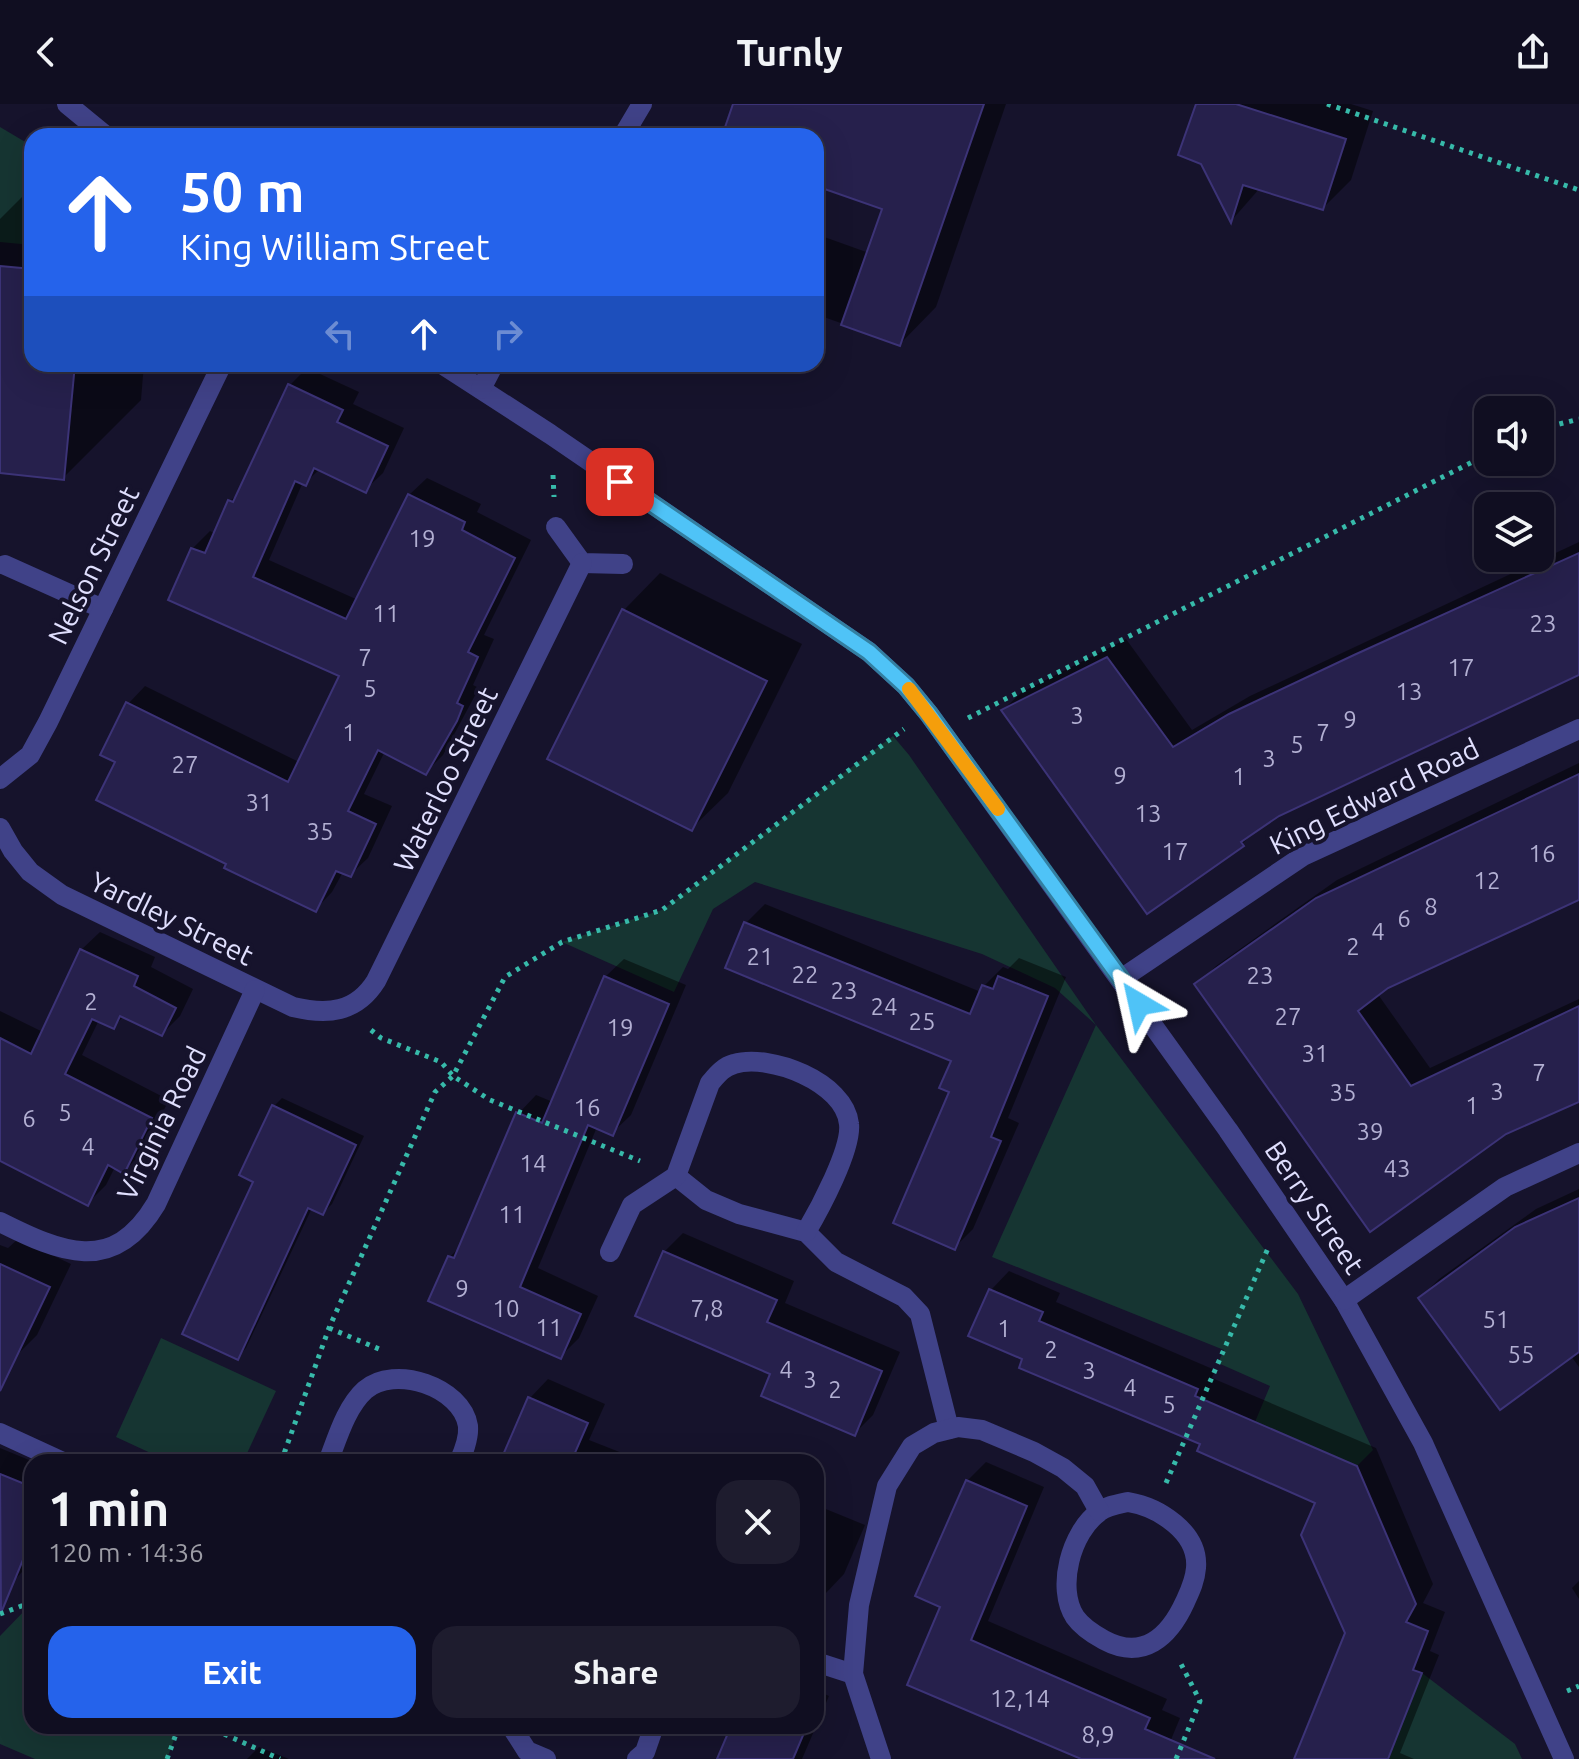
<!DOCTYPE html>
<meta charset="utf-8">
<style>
body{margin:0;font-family:Ubuntu,sans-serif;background:#1e1c2e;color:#f1f3f6;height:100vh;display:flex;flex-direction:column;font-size:30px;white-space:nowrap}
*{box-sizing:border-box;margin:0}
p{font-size:26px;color:#9c9ca5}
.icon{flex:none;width:44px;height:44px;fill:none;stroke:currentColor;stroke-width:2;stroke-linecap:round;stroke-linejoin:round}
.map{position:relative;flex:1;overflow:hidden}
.drawer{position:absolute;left:24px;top:1350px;width:800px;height:280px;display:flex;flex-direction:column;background:#100e21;border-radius:24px;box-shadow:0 8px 32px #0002,0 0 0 2px #302e3f}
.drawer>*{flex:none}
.banner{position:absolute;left:24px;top:24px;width:800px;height:244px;border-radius:24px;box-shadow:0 8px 32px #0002,0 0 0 2px #302e3f;background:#2563eb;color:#fff;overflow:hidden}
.controls{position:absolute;left:1474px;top:292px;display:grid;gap:16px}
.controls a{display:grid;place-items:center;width:80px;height:80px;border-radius:16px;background:#100e21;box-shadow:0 8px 32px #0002,0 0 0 2px #302e3f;font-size:40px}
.pin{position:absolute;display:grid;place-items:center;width:68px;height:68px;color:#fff;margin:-34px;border-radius:16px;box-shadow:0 4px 12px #0006}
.me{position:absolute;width:88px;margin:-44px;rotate:324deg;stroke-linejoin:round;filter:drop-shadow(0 0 6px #0008)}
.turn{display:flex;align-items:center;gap:28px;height:168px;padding:0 24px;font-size:36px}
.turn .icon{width:104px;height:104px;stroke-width:2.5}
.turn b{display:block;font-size:56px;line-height:68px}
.lanes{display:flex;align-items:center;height:76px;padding:0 24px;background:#0003;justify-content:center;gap:40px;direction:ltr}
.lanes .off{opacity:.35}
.round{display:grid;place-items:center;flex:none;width:84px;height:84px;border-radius:24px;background:#1e1c2e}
.headline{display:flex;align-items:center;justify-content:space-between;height:136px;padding:0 24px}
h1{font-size:48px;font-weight:700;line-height:60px}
.primary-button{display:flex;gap:16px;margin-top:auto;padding:16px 24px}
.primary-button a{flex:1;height:92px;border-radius:24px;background:#2563eb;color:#fff;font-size:32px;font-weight:700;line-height:92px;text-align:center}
.primary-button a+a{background:#1e1c2e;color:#f1f3f6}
header{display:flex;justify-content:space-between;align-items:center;height:104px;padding:0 24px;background:#100e21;font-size:36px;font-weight:700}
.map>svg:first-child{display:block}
</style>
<header><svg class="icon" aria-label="back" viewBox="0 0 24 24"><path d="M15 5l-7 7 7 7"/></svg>Turnly<svg class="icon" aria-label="share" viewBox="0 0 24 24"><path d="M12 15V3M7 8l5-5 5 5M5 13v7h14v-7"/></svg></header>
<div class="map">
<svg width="1579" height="1655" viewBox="0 0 1579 1655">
<rect width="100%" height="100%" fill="#16132c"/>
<g fill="#163532">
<path d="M0 23 32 42V141L0 138Z"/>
<path d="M893 632 909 651 1096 921 1298 1190 1373 1346 1357 1362 1255 1318 1270 1282 1218 1259 1224 1246 992 1153 1096 921 1055 884 982 850 755 778 713 805 674 888 562 838 662 806Z"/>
<path d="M161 1234 276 1287 243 1358H170L116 1333Z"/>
<path d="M32 1499V1622H179L167 1655H35L0 1640V1532Z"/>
<path d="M1422 1569 1515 1640 1522 1655H1388Z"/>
</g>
<g fill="#0007">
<path d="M735 0H1006L936 203 900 240 818 211 816 213V130L869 149 884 103 816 80V32H724Z"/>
<path d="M1198 0H1351L1373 7 1351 76 1323 104 1260 84 1232 116Z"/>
<path d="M32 83V260H144L141 296 63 374 0 367V115Z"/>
<path d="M307 264 359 288 353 300 404 324 383 369 365 386 320 365 305 379 303 378 269 456 358 496 409 391 427 374 481 400 477 408 531 436 484 531 494 535 473 581 479 584 443 651 426 668 385 647 364 690 392 702 368 754 350 771 343 768 332 788 315 806 229 759 118 657 128 600 145 582 299 658 341 571 192 445 210 427 216 430 230 397 240 388 290 281Z"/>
<path d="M1579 438V568L1418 642 1262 720 1242 740 1003 606 1022 588 1126 535 1192 626 1250 592Z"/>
<path d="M660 469 802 540 728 689 691 725 550 654 624 506Z"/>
<path d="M1579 659V792L1387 882 1377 889 1430 964 1579 895V996L1505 1029 1197 881 1216 862 1337 776Z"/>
<path d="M765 800 981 888 984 882 1003 863 1008 865 1019 854 1066 873 1008 1014 1019 1019 973 1125 955 1143 951 986 954 956 746 819Z"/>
<path d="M100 828 155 853 151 863 193 885 180 912 162 930 124 912 114 922 99 916 82 951 169 996 142 1049 124 1067 115 1063 106 1081 88 1099 0 1050V907L43 928 81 846Z"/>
<path d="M624 855 686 881 631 1011 612 1029 597 1023 538 1164 598 1192 579 1234 560 1253 450 1153 462 1140 518 1010 536 991 553 998 605 873Z"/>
<path d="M282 994 364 1032 332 1100 323 1109 312 1104 246 1244 238 1253 255 1077 273 1003Z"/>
<path d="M1579 1085V1263L1571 1252 1420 1194 1439 1175 1536 1105Z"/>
<path d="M683 1129 794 1177 785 1199 900 1248 873 1311 854 1330 664 1148Z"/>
<path d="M18 1135 71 1160 37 1231 14 1254 0 1247V1141L8 1144Z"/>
<path d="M1009 1167 1060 1189 1056 1198 1215 1266 1212 1274 1376 1344 1433 1480 1423 1499 1445 1508 1430 1547 1439 1551 1400 1649 1414 1655H1296L1347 1529 1317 1398 1202 1339 1025 1254 991 1186Z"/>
<path d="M548 1275 605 1300 589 1336 645 1358H502L530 1294Z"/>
<path d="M0 1344 34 1358H32V1457L12 1479 0 1474Z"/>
<path d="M986 1358 1044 1383 988 1517 1167 1595 1162 1606 1180 1614 1163 1655H1078L1069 1651 1070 1648 909 1580 943 1502 967 1377Z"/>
<path d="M816 1401 865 1421 844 1470 826 1489 816 1485Z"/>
<path d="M1579 1477V1495L1572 1484Z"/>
<path d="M816 1586 829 1592 802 1655H719L733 1622H816Z"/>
<path d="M418 1622H450L441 1631Z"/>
<path d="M259 1643 289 1655H247Z"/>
</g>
<g fill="#26204c" stroke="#3c3377" stroke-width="2">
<path d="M733 0H984L900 242 841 221 882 105 816 82V32H722Z"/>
<path d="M1196 0H1236L1346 35 1323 106 1243 81 1231 119 1201 60 1178 51Z"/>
<path d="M0 162 32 165V260H75L64 376 0 369Z"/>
<path d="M288 280 343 306 337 318 388 342 366 389 314 364 306 382 295 377 253 473 346 515 408 390 465 418 462 426 515 454 468 548 478 553 457 599 463 602 457 617 426 671 378 646 348 707 376 720 351 773 336 767 316 808 224 764 226 760 96 696 115 658 100 651 126 598 288 678 339 572 168 496 191 444 205 449 228 396 233 398Z"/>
<path d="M1579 449V571L1279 712 1241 738 1244 742 1147 810 1001 606 1107 553 1173 643 1229 610 1354 551Z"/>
<path d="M622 505 767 577 692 727 547 655Z"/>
<path d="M1579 670V796L1388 884 1358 907 1411 982 1579 902V998L1506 1030 1370 1128 1194 880 1316 794Z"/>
<path d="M744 818 970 910 982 881 993 885 998 872 1048 892 991 1033 1001 1037 955 1146 893 1119 949 988 939 984 951 957 725 864Z"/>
<path d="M80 845 138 872 134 882 176 904 162 932 120 912 114 925 92 915 65 970 152 1014 124 1070 108 1061 88 1102 0 1057V934L31 950Z"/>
<path d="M604 872 669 900 613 1032 588 1021 520 1183 581 1210 561 1255 428 1197 448 1152 454 1154 516 1008 542 1019Z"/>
<path d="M272 1001 356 1041 323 1111 308 1104 238 1256 182 1230 253 1078 239 1071Z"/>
<path d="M1579 1094V1248L1500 1306 1418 1194 1515 1123Z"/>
<path d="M663 1147 777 1196 767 1218 882 1267 855 1332 761 1292 770 1270 635 1212Z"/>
<path d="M0 1160 50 1183 0 1287Z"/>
<path d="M989 1185 1043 1208 1039 1217 1198 1285 1195 1292 1357 1362 1416 1500 1406 1518 1428 1527 1413 1566 1422 1569 1388 1655H1294L1345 1529 1301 1431 1315 1399 1197 1347 1200 1340 1019 1264 1022 1255 968 1232Z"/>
<path d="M528 1293 588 1319 571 1358H500Z"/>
<path d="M0 1370 32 1383V1434L1 1509Z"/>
<path d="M966 1376 1027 1402 971 1536 1150 1614 1145 1625 1215 1655H1081L907 1581 940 1503 915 1492Z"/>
<path d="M731 1622H807L793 1655H717Z"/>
</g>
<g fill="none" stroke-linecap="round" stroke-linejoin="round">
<g stroke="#37baaa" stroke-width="5" stroke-dasharray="4 6" stroke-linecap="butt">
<path d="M1327 0 1579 86"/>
<path d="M1540 325 1579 315"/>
<path d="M553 371 554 393"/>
<path d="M968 614 1488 350"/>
<path d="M371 926 381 934 441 958 453 972 490 996 640 1057"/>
<path d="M329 1224 379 1245"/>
<path d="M281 1358 329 1224 435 988 453 972 505 873 562 838 662 806 904 625"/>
<path d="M1166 1379 1269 1142"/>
<path d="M0 1510 32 1498"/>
<path d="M1567 1587 1579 1582"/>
<path d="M206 1622 280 1655"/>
<path d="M167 1655 179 1622"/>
<path d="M1176 1655 1200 1597 1180 1558"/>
</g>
<g stroke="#404288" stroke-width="20">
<path d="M67 0 106 32"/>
<path d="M623 32 642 0"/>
<path d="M442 260 550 330 869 548 906 582 929 610 1228 1026 1344 1196 1423 1339 1564 1655"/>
<path d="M481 285 494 260"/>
<path d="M556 423 582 459 623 460"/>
<path d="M5 461 103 505"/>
<path d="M0 675 30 651 48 618 222 260"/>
<path d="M0 724 13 747 30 768 62 791 293 903C327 911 356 909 376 877L582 459"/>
<path d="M1121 875 1303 752 1579 625"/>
<path d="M676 1072 706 1096 739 1110 806 1128 836 1158 904 1193 920 1210 949 1325"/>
<path d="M0 1118C60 1148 113 1172 156 1100L255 886"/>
<path d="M610 1148 632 1101 676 1072 710 979C717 971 723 963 734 960 769 949 845 978 849 1020 852 1045 819 1106 806 1128"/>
<path d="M1344 1196 1505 1083 1579 1049"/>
<path d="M0 1329 63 1358"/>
<path d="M328 1358C337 1335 346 1303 365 1286 394 1260 462 1283 468 1322 469 1333 464 1347 459 1358"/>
<path d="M1128 1398C1158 1403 1199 1428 1196 1464 1195 1477 1190 1487 1185 1498 1169 1533 1143 1557 1104 1536 1093 1530 1082 1523 1075 1513 1056 1484 1071 1428 1099 1408 1106 1402 1119 1400 1128 1398Z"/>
<path d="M816 1558 853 1570"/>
<path d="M511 1622 527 1647 546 1655"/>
<path d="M637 1655 645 1648 654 1622"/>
<path d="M881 1655 853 1570 859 1501 887 1382 912 1342 934 1329 958 1323 982 1326 1034 1348 1063 1364 1085 1382 1099 1407"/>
</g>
</g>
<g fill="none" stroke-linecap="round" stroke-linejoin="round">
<g stroke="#337fa1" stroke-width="20">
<path id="route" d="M620 378 869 548 906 582 929 610 1139 900"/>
</g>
<use href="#route" stroke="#4fc3f7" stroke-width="14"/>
<path stroke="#f59e0b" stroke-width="14" d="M909 585 998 705"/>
</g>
<g text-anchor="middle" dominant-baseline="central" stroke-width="8" stroke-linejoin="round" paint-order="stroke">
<g font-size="24" fill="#b2afd2">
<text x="422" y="434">19</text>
<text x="386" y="509">11</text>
<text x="1543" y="519">23</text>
<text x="365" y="553">7</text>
<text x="1461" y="563">17</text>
<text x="370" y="584">5</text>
<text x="1409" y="587">13</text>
<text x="1077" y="611">3</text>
<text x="1350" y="615">9</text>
<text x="349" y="628">1</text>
<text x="1323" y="628">7</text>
<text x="1297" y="640">5</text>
<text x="1269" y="654">3</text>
<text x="185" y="660">27</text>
<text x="1120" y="671">9</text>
<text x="1239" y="672">1</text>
<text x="259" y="698">31</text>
<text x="1148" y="709">13</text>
<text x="320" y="727">35</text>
<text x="1175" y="747">17</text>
<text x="1542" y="749">16</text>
<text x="1487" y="776">12</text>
<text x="1431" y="802">8</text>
<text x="1404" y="814">6</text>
<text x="1378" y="827">4</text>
<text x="1353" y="842">2</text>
<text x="760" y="852">21</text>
<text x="805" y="870">22</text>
<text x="1260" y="871">23</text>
<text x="844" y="886">23</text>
<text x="91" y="897">2</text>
<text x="884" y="902">24</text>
<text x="1288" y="912">27</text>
<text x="922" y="917">25</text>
<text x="620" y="923">19</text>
<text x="1315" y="949">31</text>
<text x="1539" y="968">7</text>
<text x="1497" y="987">3</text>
<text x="1343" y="988">35</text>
<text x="1472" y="1001">1</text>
<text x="587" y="1003">16</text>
<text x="65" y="1008">5</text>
<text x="29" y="1014">6</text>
<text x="1370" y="1027">39</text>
<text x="88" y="1042">4</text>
<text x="533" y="1059">14</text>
<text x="1397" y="1064">43</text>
<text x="512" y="1110">11</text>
<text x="462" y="1184">9</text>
<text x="506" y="1204">10</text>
<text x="707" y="1204">7,8</text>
<text x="1496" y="1215">51</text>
<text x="549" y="1223">11</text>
<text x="1004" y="1224">1</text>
<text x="1051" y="1245">2</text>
<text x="1521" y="1250">55</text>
<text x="786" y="1265">4</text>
<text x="1089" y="1266">3</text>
<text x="810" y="1275">3</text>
<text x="1130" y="1283">4</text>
<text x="835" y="1285">2</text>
<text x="1169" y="1300">5</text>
<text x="1020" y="1594">12,14</text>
<text x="1098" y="1630">8,9</text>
</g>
<g font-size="28" fill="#e0dffe" stroke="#16132c">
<text transform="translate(93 461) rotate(-64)">Nelson Street</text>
<text transform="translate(445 675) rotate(-64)">Waterloo Street</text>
<text transform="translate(1374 692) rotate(-26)">King Edward Road</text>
<text transform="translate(172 814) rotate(26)">Yardley Street</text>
<text transform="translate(161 1019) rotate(-64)">Virginia Road</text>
<text transform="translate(1315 1103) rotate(56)">Berry Street</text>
</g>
</g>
</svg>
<div class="controls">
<a><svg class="icon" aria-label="sound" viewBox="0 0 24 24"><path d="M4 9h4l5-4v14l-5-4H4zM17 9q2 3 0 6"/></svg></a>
<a><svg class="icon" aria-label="layers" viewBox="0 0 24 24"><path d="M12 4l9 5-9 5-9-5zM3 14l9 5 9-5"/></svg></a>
</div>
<div class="pin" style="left:620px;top:378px;background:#d93025"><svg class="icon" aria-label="arrive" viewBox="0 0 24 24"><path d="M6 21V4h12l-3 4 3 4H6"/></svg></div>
<svg class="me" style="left:1139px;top:900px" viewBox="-20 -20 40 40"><path d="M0-17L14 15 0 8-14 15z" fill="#4fc3f7" stroke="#fff" stroke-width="4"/></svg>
<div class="banner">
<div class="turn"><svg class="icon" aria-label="ahead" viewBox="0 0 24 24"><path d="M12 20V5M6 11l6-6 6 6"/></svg><div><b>50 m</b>King William Street</div></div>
<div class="lanes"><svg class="icon off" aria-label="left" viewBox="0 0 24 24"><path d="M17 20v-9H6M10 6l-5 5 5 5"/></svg><svg class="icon" aria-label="ahead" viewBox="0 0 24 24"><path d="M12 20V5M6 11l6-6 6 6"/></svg><svg class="icon off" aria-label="right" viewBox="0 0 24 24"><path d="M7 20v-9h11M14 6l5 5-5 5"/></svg></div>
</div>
<section class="drawer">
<div class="headline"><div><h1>1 min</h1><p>120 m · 14:36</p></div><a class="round"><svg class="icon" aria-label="close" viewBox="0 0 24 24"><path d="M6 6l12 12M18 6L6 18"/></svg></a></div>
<div class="primary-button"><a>Exit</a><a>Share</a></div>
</section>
</div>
